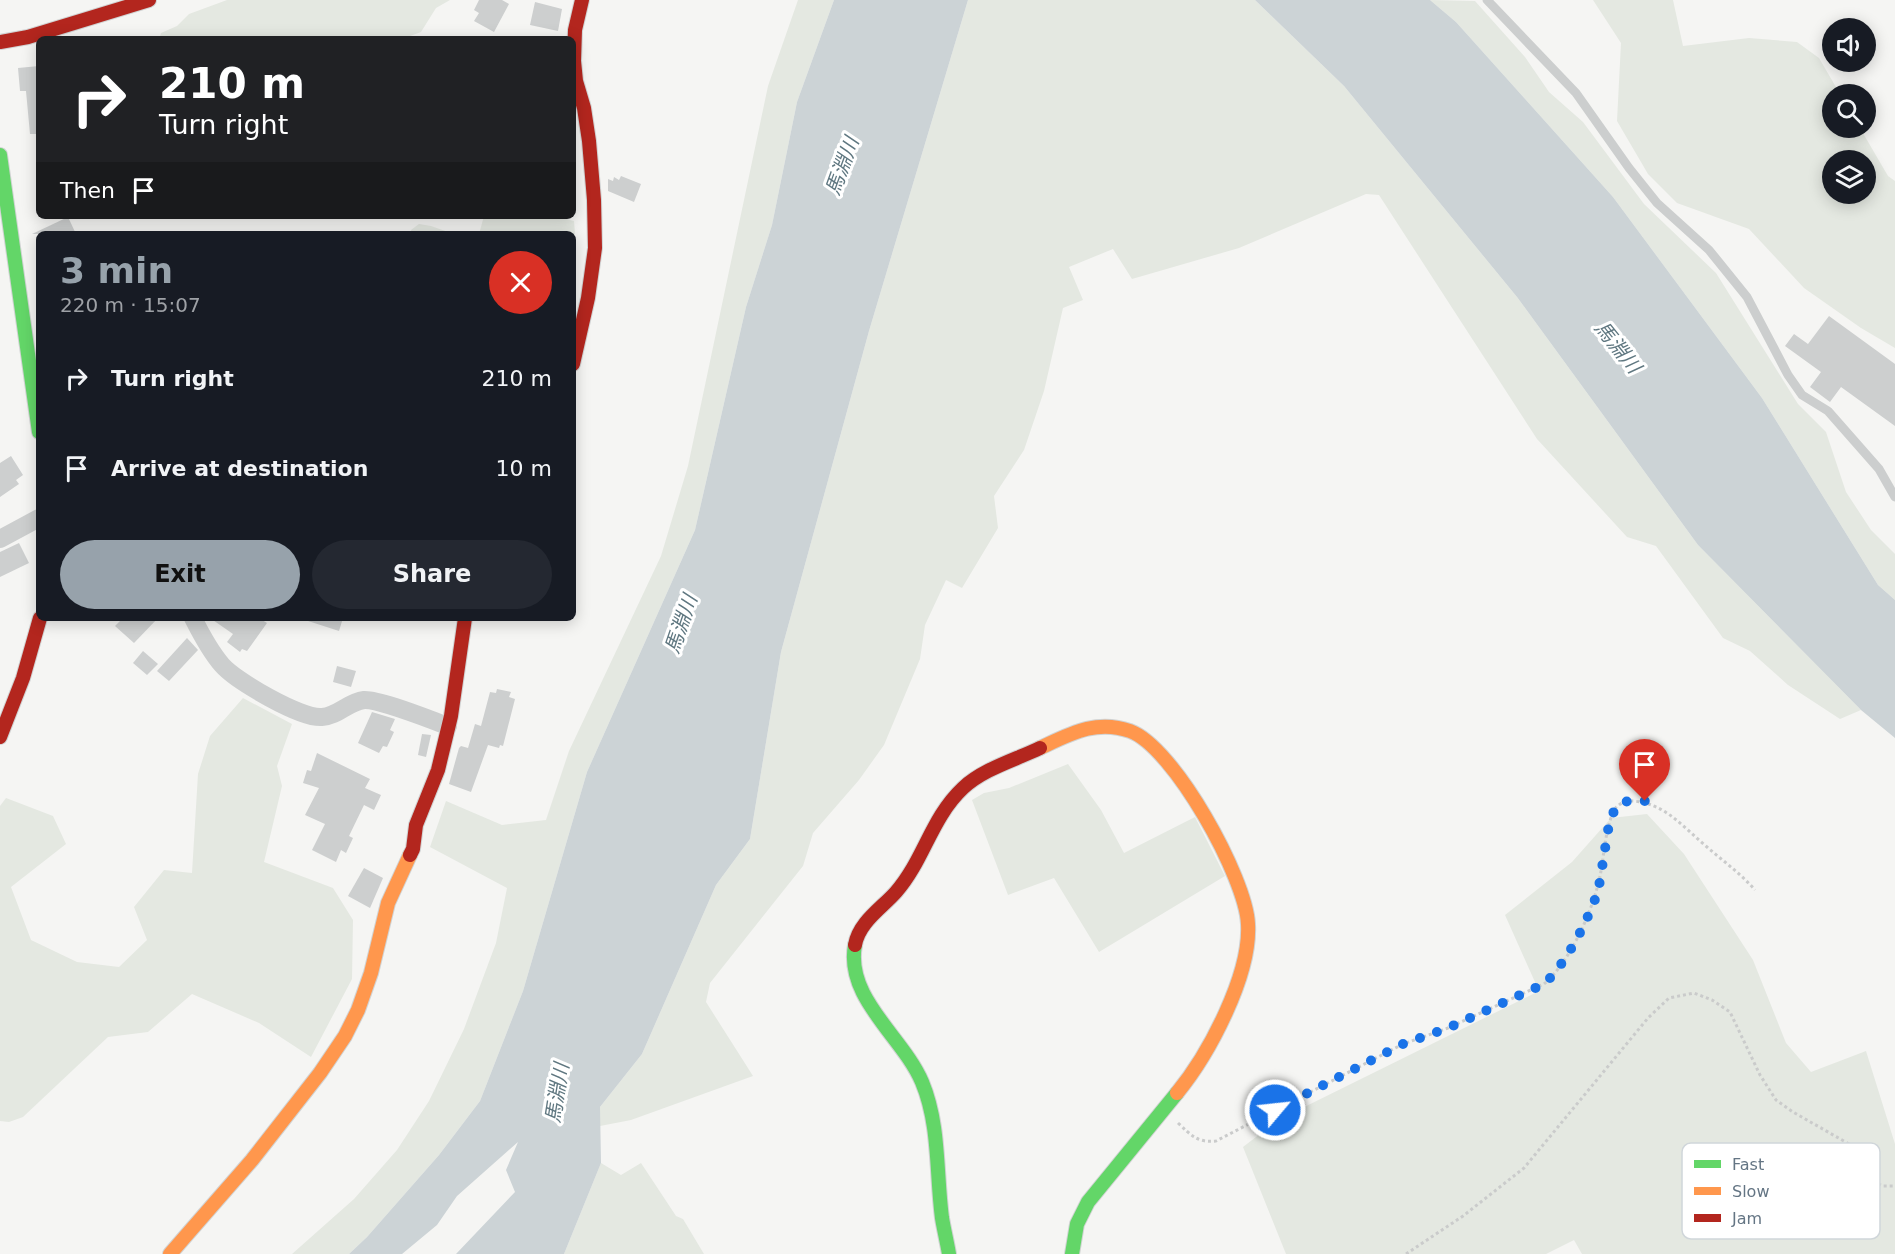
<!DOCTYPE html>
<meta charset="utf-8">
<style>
body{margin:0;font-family:"DejaVu Sans","Noto Sans JP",sans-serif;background:#242831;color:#f1f3f6;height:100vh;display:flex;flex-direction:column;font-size:22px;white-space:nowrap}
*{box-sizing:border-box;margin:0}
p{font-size:20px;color:#9ea1a6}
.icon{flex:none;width:33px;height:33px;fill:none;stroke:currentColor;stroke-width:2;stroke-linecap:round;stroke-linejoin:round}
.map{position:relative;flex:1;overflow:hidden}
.panel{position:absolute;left:36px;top:231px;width:540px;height:390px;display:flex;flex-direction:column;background:#171b24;border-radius:9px;box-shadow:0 3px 15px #0003}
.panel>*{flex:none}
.hud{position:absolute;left:36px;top:36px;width:540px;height:183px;border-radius:9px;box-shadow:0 3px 15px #0003;background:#202124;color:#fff;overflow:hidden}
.tools{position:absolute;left:1822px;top:18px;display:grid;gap:12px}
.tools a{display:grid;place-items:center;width:54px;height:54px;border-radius:50%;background:#171b24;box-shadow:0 3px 15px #0003;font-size:30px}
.pin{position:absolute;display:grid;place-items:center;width:51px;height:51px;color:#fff;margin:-62px -26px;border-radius:50% 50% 50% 0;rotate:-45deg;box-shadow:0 0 6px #0007}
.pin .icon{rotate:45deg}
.me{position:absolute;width:66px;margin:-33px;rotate:62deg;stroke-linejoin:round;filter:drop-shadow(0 0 4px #0008)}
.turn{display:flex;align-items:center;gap:21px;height:126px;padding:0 24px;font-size:27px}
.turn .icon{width:78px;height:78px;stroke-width:2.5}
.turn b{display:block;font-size:42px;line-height:51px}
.then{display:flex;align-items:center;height:57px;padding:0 24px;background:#0003;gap:12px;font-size:22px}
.round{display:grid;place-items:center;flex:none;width:63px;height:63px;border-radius:32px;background:#242831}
.summary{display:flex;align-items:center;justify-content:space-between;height:102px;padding:0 24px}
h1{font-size:36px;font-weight:700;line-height:45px;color:#97a2ab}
.button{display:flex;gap:12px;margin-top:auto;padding:12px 24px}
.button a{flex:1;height:69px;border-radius:36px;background:#97a2ab;color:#111;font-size:24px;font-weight:700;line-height:69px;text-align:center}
.button a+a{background:#242831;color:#f1f3f6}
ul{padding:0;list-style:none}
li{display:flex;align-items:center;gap:18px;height:90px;padding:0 24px}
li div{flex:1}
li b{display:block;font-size:22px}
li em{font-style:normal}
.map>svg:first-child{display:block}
</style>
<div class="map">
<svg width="1895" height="1254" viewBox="0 0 1895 1254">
<rect width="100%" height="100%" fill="#f5f5f3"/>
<g fill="#e4e8e1" fill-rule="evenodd">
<path d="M227 0H450L436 8 421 32 402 39H159L161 33 177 26 189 14Z"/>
<path d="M798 0H834L797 102 772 225 746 307 695 530 587 772 523 991 480 1101 439 1155 367 1237 349 1254H292L354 1199 397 1150 429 1101 464 1029 496 943 507 888 430 847 446 801 502 825 546 820 569 751 661 556 688 466 768 86Z"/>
<path d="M968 0H1255L1344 86 1517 297 1698 545 1861 710 1840 719 1788 685 1750 651 1723 638 1656 546 1627 537 1537 439 1379 195 1366 194 1239 248 1132 279 1113 249 1069 267 1083 300 1063 308 1044 391 1024 450 994 496 998 528 962 588 946 580 925 625 920 659 884 745 859 780 813 833 803 866 710 983 706 1002 753 1076 631 1120 600 1126V1107L642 1054 716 885 750 839 781 652 869 331Z"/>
<path d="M1430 0 1475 1 1525 57 1549 92 1583 122 1644 204 1716 273 1798 404 1826 432 1846 492 1871 530 1895 554V600L1878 585 1762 398 1613 197 1456 22Z"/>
<path d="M1593 0H1673L1683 46 1749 38 1797 42 1819 58 1840 94H1833V128H1860L1888 176 1895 181V348L1861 328 1804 288 1749 229 1677 203 1648 174 1617 121 1621 43ZM1833 160H1866V194H1833Z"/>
<path d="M484 216H554L574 221 575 234 573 237V234H479Z"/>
<path d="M419 224 431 226 454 234H412L411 230Z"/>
<path d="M243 698 292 724 277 766 282 786 264 862 333 888 353 920 352 979 311 1057 259 1023 192 994 148 1032 108 1037 23 1117 9 1122 0 1121V806L6 798 53 816 66 844 11 887 31 940 77 962 119 967 147 940 134 907 164 870 192 873 198 774 210 736Z"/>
<path d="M1068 764 1101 810 1124 853 1195 817 1225 876 1099 952 1054 878 1008 895 972 800 984 793 1009 788Z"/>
<path d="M1647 814 1684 854 1753 960 1786 1043 1811 1072 1866 1051 1895 1144V1254H1582L1574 1240 1546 1254H1286L1243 1147 1278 1120 1539 991 1505 915 1572 862 1611 818Z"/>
<path d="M601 1163 621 1175 641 1163 676 1216 683 1219 704 1254H564Z"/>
</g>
<g fill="#ccd3d6">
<path d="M834 0H968L869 331 781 652 750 839 716 885 642 1054 600 1107 601 1163 564 1254H456L515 1192 506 1170 518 1142 457 1196 437 1225 402 1254H349L367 1237 439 1155 480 1101 523 991 587 772 695 530 746 307 772 225 797 102Z"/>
<path d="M1255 0H1430L1456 22 1613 197 1762 398 1878 585 1895 600V738L1861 710 1698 545 1517 297 1344 86Z"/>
</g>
<g fill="#cdcfcf">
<path d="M479 0H502L509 4 494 32 474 21 479 13 474 10Z"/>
<path d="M535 2 562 9 558 31 530 25Z"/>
<path d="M39 66V134H30L26 91H20L18 68Z"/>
<path d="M621 176 641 184 634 202 608 191V179L613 181 614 177 619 180Z"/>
<path d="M68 217 76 234H32Z"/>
<path d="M1829 316 1895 364V426L1841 387 1830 402 1810 387 1821 372 1785 346 1794 334 1808 344Z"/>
<path d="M11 456 23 475 16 480 19 484 0 497V463Z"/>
<path d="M19 543 29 563 0 577V552Z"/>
<path d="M123 618H158L134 643 115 626Z"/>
<path d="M210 618H259L267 623 247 651 242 649 240 652 227 642 233 634Z"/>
<path d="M306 618H343L339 631 305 620Z"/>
<path d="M187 638 198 650 169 681 157 671Z"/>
<path d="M143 651 158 664 147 675 133 663Z"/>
<path d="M337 666 356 671 351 687 333 682Z"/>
<path d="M497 689 511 692 509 697 515 699 503 746 500 745 499 748 488 745 471 792 449 784 459 748 461 746 468 748 475 724 481 726 490 692 496 693Z"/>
<path d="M372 712 395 719 390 730 394 732 387 747 383 746 379 753 358 743Z"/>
<path d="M422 734 431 735 426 757 418 755Z"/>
<path d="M317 753 370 779 365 788 381 795 374 810 364 805 349 836 353 838 346 853 341 850 336 862 312 850 325 824 305 815 319 788 303 783 307 770 311 771Z"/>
<path d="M364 868 383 878 370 908 348 896Z"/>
</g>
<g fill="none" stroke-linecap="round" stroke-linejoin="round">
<g stroke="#d1d3d3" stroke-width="16">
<g id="fast">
<path d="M0 155 39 432"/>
<path d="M855 945C845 998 903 1037 922 1082 940 1125 936 1173 942 1218 944 1230 947 1242 949 1254"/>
<path d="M1072 1254 1077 1224 1088 1202 1177 1093"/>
</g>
</g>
<g stroke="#d1d3d3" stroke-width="16">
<g id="slow">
<path d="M1040 748C1070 734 1096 719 1130 731 1174 747 1246 878 1248 924 1251 975 1209 1054 1177 1093"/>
<path d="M170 1254 252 1160 320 1073 345 1036 358 1010 371 973 388 903 410 855"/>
</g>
</g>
<g stroke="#d1d3d3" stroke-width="16">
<g id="jam">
<path d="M0 42 28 37 149 0"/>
<path d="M573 364 588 298 595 248 594 200 589 141 584 108 576 81 574 61 575 30 582 0"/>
<path d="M0 737 23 678 40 618"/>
<path d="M410 855 413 849 416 825 438 770 451 716 465 618"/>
<path d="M855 945C859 922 882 908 896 892 924 860 931 818 963 788 983 769 1015 760 1040 748"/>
</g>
</g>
<g stroke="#cacbcb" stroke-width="3" stroke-dasharray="3 3" stroke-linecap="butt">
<path d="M1178 1123C1191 1135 1197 1143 1216 1141L1403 1044 1448 1028 1544 984C1571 961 1595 906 1601 871 1604 854 1606 824 1615 809 1618 804 1625 801 1631 801 1664 802 1683 827 1707 847 1723 861 1740 873 1755 890"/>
<path d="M1406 1254 1463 1216 1524 1168 1648 1018 1669 998 1694 993 1712 1000 1730 1012 1760 1075 1776 1100 1793 1112 1849 1144 1868 1179 1883 1186H1895"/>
</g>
<path stroke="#cccece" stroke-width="9" d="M1487 0 1576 93 1629 168 1657 203 1709 250 1747 297 1788 375 1802 395 1828 411 1879 469 1895 497"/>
<g stroke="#cccece" stroke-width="18">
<path d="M0 539 39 518"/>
<path d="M193 618C201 634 210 651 222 665 236 681 301 719 322 717 338 716 348 702 364 700 379 699 431 720 448 726"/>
</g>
<use href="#fast" stroke="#63d668" stroke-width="14"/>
<use href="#slow" stroke="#ff974d" stroke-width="14"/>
<use href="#jam" stroke="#b3261e" stroke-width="14"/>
</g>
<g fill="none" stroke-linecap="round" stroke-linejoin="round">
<path stroke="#1a73e8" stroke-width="10" stroke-dasharray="0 18" d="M1275 1110 1403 1044 1448 1028 1544 984C1566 964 1587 922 1597 894 1600 884 1601 872 1603 862 1606 847 1607 821 1616 808 1622 799 1635 801 1645 801"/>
</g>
<g text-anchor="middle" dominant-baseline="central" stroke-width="6" stroke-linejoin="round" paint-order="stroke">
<g font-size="20" font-style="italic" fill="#5f7780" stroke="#fff">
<text transform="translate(842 166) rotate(-70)">馬淵川</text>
<text transform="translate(1618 347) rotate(51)">馬淵川</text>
<text transform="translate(681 624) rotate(-71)">馬淵川</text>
<text transform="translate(557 1093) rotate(-81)">馬淵川</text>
</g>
</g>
<rect x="1682" y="1143" width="198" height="96" rx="9" fill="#fff" stroke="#d0d6da" stroke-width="1.5"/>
<rect x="1694" y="1160" width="27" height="8" fill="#63d668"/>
<rect x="1694" y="1187" width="27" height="8" fill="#ff974d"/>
<rect x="1694" y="1214" width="27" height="8" fill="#b3261e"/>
<g font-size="16" fill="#647584">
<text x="1732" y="1170">Fast</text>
<text x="1732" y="1197">Slow</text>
<text x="1732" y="1224">Jam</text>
</g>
</svg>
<div class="tools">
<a><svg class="icon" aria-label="sound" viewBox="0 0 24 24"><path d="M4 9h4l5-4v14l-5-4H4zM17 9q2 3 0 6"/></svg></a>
<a><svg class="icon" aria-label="search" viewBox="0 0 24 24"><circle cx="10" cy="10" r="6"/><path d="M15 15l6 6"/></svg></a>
<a><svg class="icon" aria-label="layers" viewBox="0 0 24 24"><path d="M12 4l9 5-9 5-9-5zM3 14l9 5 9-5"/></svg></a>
</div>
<div class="pin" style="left:1645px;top:801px;background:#d93025"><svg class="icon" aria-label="arrive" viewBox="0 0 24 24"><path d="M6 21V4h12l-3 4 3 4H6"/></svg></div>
<svg class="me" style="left:1275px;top:1110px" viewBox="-20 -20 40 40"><circle r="17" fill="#1a73e8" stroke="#fff" stroke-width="3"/><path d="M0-11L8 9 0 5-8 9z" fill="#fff"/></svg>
<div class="hud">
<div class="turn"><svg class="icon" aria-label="right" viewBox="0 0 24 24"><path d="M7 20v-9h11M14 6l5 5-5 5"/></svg><div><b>210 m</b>Turn right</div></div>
<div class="then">Then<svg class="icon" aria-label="arrive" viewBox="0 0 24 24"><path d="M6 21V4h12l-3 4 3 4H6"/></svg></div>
</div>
<section class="panel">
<div class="summary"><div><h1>3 min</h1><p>220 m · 15:07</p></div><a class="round" style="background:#d93025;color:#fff"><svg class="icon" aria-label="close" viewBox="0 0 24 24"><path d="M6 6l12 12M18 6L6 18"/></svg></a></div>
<ul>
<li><svg class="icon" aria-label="right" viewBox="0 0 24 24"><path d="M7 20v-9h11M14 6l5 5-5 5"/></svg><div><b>Turn right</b></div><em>210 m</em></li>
<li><svg class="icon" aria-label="arrive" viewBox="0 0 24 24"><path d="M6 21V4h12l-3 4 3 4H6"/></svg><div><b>Arrive at destination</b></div><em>10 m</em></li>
</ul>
<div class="button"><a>Exit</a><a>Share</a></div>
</section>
</div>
